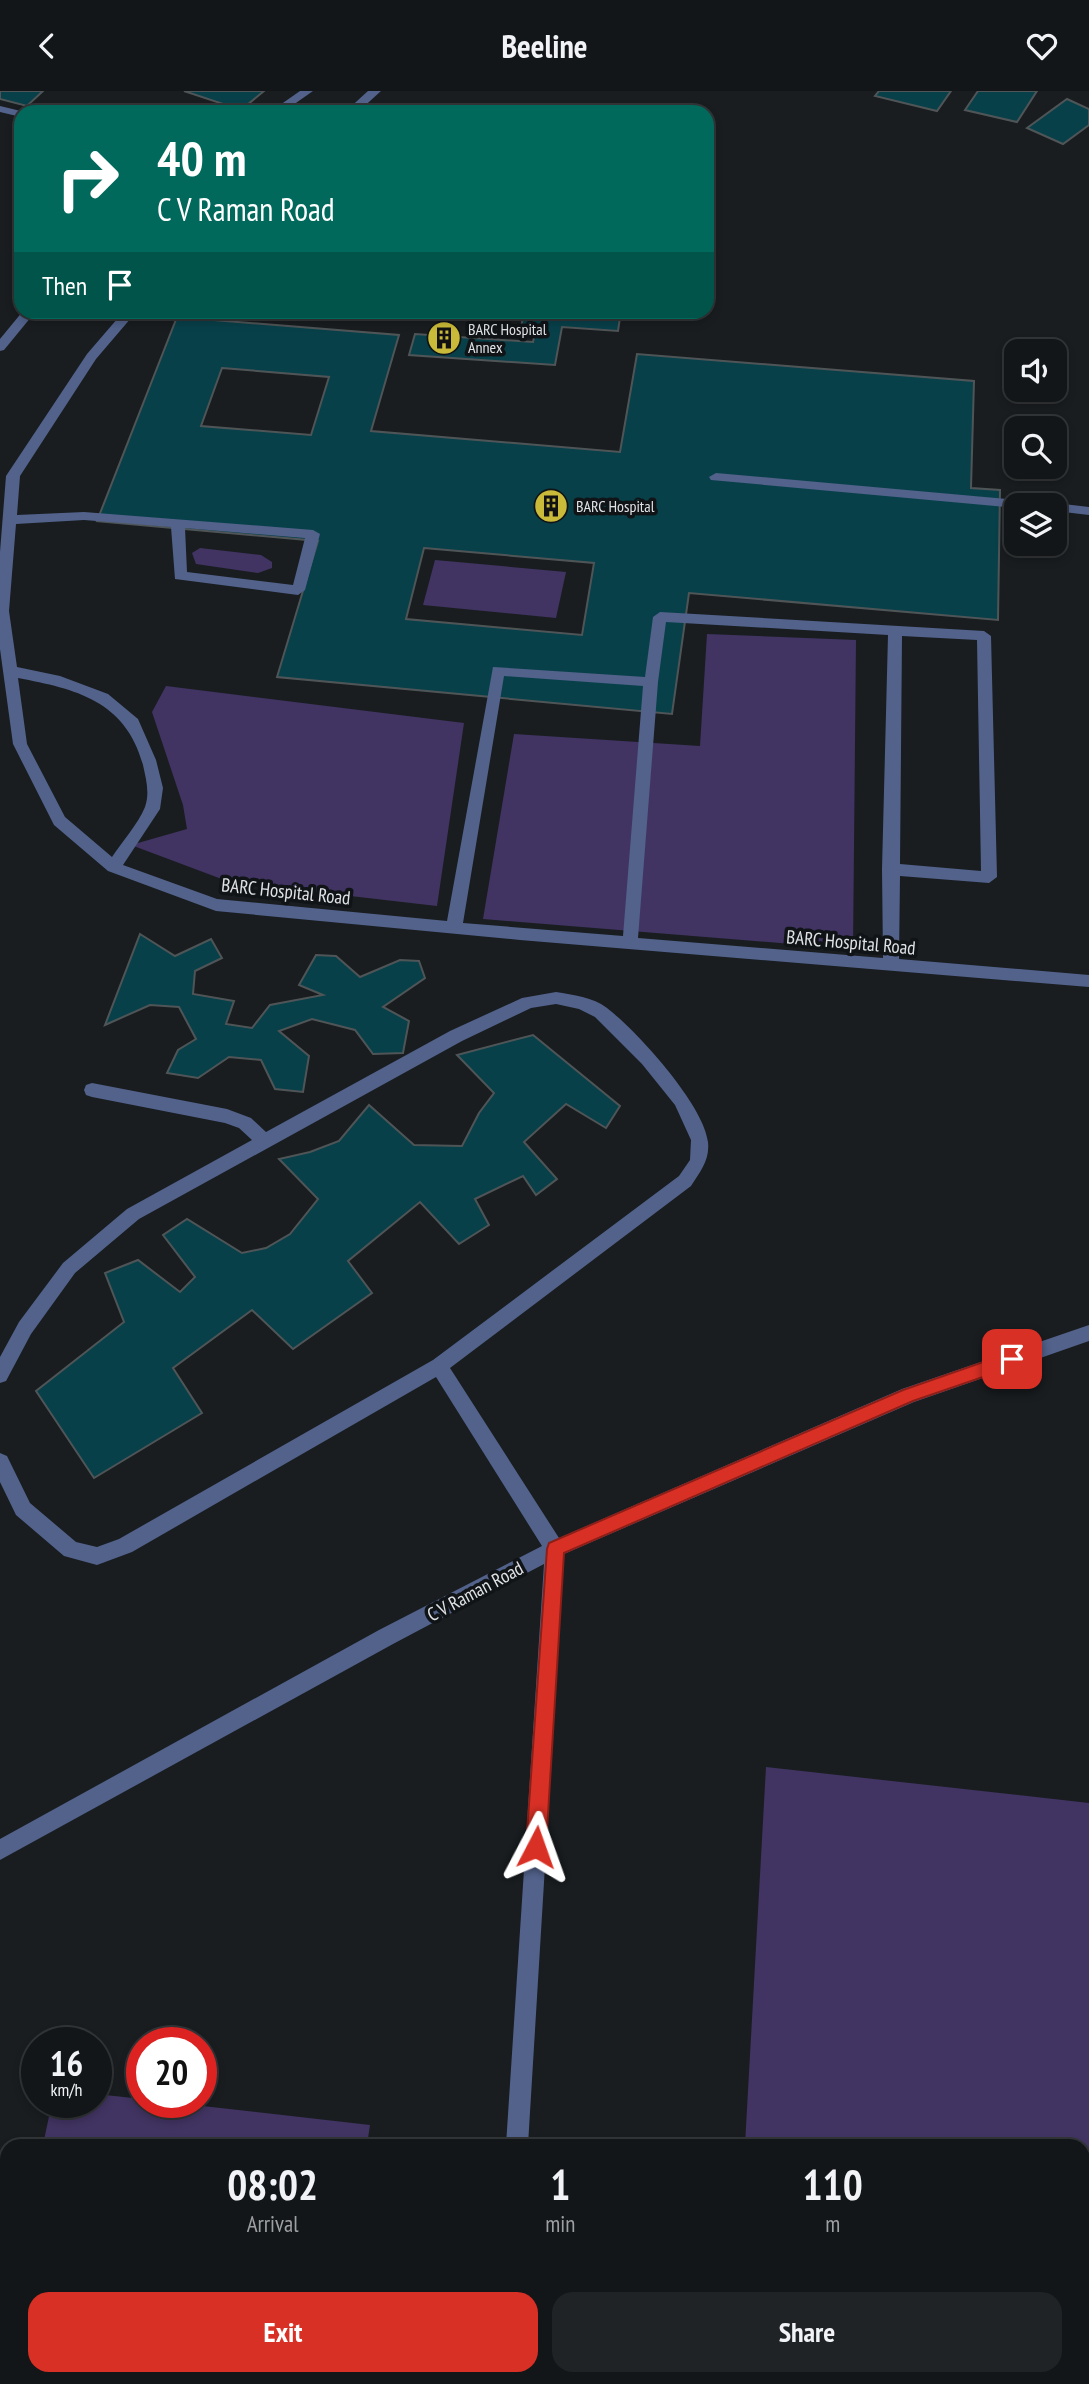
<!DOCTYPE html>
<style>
body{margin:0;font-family:"PT Sans Narrow",sans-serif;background:#202325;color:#f1f3f6;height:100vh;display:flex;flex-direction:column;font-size:26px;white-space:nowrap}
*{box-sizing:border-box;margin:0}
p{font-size:23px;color:#9d9fa2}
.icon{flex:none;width:38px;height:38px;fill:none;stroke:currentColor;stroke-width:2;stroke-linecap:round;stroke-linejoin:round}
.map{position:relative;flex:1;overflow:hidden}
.side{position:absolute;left:0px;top:2048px;width:1090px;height:247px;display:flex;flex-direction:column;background:#131618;border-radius:21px 21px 0 0;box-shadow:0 4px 10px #0003,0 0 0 2px #323537}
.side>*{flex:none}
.top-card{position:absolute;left:14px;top:14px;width:700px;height:214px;border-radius:21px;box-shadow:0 4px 10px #0003,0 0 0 2px #323537;background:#00695c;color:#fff;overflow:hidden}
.tools{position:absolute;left:1004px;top:248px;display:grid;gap:14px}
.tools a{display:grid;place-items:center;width:63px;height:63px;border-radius:14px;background:#131618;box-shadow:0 4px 10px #0003,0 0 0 2px #323537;font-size:35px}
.speed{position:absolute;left:21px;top:1936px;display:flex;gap:14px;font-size:35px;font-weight:700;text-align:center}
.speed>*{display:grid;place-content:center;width:91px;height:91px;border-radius:50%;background:#131618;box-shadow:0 4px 10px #0003,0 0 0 2px #323537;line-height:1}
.speed small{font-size:18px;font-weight:400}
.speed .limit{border:10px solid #d22;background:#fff;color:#111}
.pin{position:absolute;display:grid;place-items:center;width:60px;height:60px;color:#fff;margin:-30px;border-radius:14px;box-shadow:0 4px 10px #0006}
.me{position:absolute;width:77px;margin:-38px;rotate:4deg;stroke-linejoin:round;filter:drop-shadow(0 0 5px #0008)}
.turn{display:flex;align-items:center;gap:24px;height:147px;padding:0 28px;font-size:32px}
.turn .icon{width:91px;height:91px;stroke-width:2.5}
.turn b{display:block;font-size:49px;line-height:60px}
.then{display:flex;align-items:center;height:66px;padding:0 28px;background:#0003;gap:14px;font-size:26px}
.eta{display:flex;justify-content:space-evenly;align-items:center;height:119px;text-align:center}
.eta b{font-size:42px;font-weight:600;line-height:49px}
.cta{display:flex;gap:14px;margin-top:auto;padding:14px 28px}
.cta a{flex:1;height:80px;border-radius:21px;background:#d93025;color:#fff;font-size:28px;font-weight:600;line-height:80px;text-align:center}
.cta a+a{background:#202325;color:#f1f3f6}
header{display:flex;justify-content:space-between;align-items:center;height:91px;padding:0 28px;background:#131618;font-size:32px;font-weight:600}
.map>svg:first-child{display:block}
</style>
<header><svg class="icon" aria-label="back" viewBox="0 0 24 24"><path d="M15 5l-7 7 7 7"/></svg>Beeline<svg class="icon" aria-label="heart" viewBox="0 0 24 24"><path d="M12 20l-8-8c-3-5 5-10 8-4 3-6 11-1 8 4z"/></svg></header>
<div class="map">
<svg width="1089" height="2293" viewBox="0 0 1089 2293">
<rect width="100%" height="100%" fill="#191d20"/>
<g fill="#413462">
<path d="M200 457 261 464 272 471V477L258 482 196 473 192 462Z"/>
<path d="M435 469 566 481 556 527 423 514Z"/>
<path d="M707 543 856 549 853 858 483 828 514 643 700 655Z"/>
<path d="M166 595 464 632 437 815 255 794 219 787 131 754 187 738 183 714 152 621Z"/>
<path d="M766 1676 1089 1712V2293H846L804 2287H1083V2054H745Z"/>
<path d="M96 2003 142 2008V2011H167L370 2034 367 2054H43L52 2011H96Z"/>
</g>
<g fill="#08404a" stroke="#4f5557" stroke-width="2" fill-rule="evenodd">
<path d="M0 0H43L27 15 0 8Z"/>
<path d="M184 0H264L241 19Z"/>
<path d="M879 0H951L937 20 875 5Z"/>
<path d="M978 0H1037L1017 31 965 19Z"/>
<path d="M1067 8 1089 18V34L1063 53 1027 37Z"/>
<path d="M524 220H621L618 240 562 236 555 274 409 264 415 243 533 251 536 238 521 237Z"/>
<path d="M177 226 399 244 371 340 620 361 637 263 974 290 971 397 1000 399 998 529 689 502 672 623 277 586 318 450 97 430ZM222 277 329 286 311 344 201 335ZM424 457 594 472 582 544 406 528Z"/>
<path d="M140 843 175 865 211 848 222 867 195 880 193 903 234 910 226 933 252 937 270 914 323 904 299 894 316 864 336 865 360 886 400 869 419 870 425 887 383 916 409 930 403 962 373 963 355 939 312 928 279 940 309 965 303 1001 275 998 261 969 229 966 198 987 167 982 178 959 196 948 179 916 150 914 105 934Z"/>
<path d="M533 944 620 1015 606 1037 566 1013 524 1051 557 1088 536 1104 523 1085 475 1108 489 1134 459 1153 420 1111 348 1170 372 1202 293 1258 252 1219 173 1277 202 1322 94 1387 36 1300 124 1231 105 1182 138 1169 180 1201 195 1186 163 1144 187 1128 242 1162 266 1157 290 1143 318 1108 279 1068 310 1061 339 1050 369 1014 414 1054 462 1055 479 1022 494 1002 457 964Z"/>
</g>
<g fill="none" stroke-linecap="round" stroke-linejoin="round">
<g fill="#52628b" fill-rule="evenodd">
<path d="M300 0H313L283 21H270Z"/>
<path d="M368 0H381L358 21H345Z"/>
<path d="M0 15 25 21H21V26L0 21Z"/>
<path d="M23 220H36L4 259 0 260V248Z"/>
<path d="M124 220H137L96 268 20 385 17 424 84 421 313 439 320 443 305 499 298 504 175 488 171 436 84 429 16 433 9 520 17 576 60 585 108 603 138 628 156 669 163 697 160 718 123 774 217 808 447 830 493 576 645 586 653 526 660 521 984 540 991 545 997 786 989 792 900 785 899 868 1089 884V896L520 849 216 820 108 780 54 734 13 653 0 558V461L6 385 87 263ZM185 437 305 447 293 494 187 481ZM666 531 888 544 882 778 883 867 638 847 658 591ZM902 545 977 549 981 780 900 773ZM504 585 643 595 623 845 463 832ZM18 587C76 598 126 610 143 674 146 688 150 702 145 716 138 733 122 751 112 766L65 726 27 653Z"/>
<path d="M716 382 1041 411 1048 415H1017V417L711 389 709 386Z"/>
<path d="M1055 412 1089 416V424L1055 420V415H1049Z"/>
<path d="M556 901C573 904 593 906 607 917 637 940 704 1014 708 1051 710 1069 700 1081 691 1095L450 1277 559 1447 902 1298 1089 1234V1250L914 1311 564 1463 528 2054H506L544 1473 393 1553 0 1769V1748L379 1539 542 1455 436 1286 132 1461 97 1474 64 1465 16 1424 0 1391V1362L7 1365 30 1412 76 1451 97 1456 119 1448 433 1269 679 1085 690 1069 691 1049 675 1014 642 973 595 926 579 918 556 913 531 917 462 950 139 1128 75 1182 31 1243 6 1290 0 1292V1266L19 1231 63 1172 127 1118 252 1049 239 1037 225 1032 92 1006 86 1004 84 999 86 994 92 992 227 1018 251 1027 266 1041 450 940 522 907Z"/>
<rect x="489" y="2287" width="24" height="6"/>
</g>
</g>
<path fill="#d93025" stroke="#8d1f18" stroke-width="2" d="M1012 1261 1018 1263 1020 1268 1018 1274 913 1310 564 1462 546 1756 543 1763 536 1765 529 1763 526 1756 547 1458 549 1452 903 1299Z"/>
<defs>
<g id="building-disc" transform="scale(1.75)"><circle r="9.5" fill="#caba39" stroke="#101417"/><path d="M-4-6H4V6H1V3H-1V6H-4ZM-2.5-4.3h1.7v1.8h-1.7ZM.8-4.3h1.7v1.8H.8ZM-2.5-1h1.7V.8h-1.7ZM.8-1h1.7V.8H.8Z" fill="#111"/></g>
</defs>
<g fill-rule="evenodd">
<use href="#building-disc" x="444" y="247"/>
<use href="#building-disc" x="551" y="415"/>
</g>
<g text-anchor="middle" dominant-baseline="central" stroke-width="7" stroke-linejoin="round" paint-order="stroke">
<g font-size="16" fill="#e0e2e5" stroke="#101417" text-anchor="start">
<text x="468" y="238">BARC Hospital<tspan x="468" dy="18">Annex</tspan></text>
<text x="576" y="415">BARC Hospital</text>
</g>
<g font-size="19" fill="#e0e2e5" stroke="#101417">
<text transform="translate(286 800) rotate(6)">BARC Hospital Road</text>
<text transform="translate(851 851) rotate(5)">BARC Hospital Road</text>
<text transform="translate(475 1500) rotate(-28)">C V Raman Road</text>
</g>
</g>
</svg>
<div class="tools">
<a><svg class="icon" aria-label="sound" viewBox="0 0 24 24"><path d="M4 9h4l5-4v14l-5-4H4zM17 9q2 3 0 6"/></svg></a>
<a><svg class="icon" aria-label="search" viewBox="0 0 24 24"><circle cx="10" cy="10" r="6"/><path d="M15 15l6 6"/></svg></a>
<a><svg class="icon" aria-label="layers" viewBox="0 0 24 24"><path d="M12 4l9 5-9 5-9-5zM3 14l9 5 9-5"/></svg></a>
</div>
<div class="speed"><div>16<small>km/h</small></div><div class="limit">20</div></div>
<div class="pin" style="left:1012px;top:1268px;background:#d93025"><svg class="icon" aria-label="arrive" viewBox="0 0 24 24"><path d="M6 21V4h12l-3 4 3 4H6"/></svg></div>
<svg class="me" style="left:536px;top:1756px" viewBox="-20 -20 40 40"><path d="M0-17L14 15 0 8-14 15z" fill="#d93025" stroke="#fff" stroke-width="4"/></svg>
<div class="top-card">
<div class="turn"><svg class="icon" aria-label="right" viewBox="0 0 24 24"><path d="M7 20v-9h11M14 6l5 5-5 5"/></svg><div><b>40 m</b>C V Raman Road</div></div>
<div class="then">Then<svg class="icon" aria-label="arrive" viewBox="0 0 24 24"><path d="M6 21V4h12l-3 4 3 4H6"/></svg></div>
</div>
<section class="side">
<div class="eta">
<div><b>08:02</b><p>Arrival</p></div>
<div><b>1</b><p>min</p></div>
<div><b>110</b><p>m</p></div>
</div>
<div class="cta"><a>Exit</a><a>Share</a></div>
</section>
</div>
